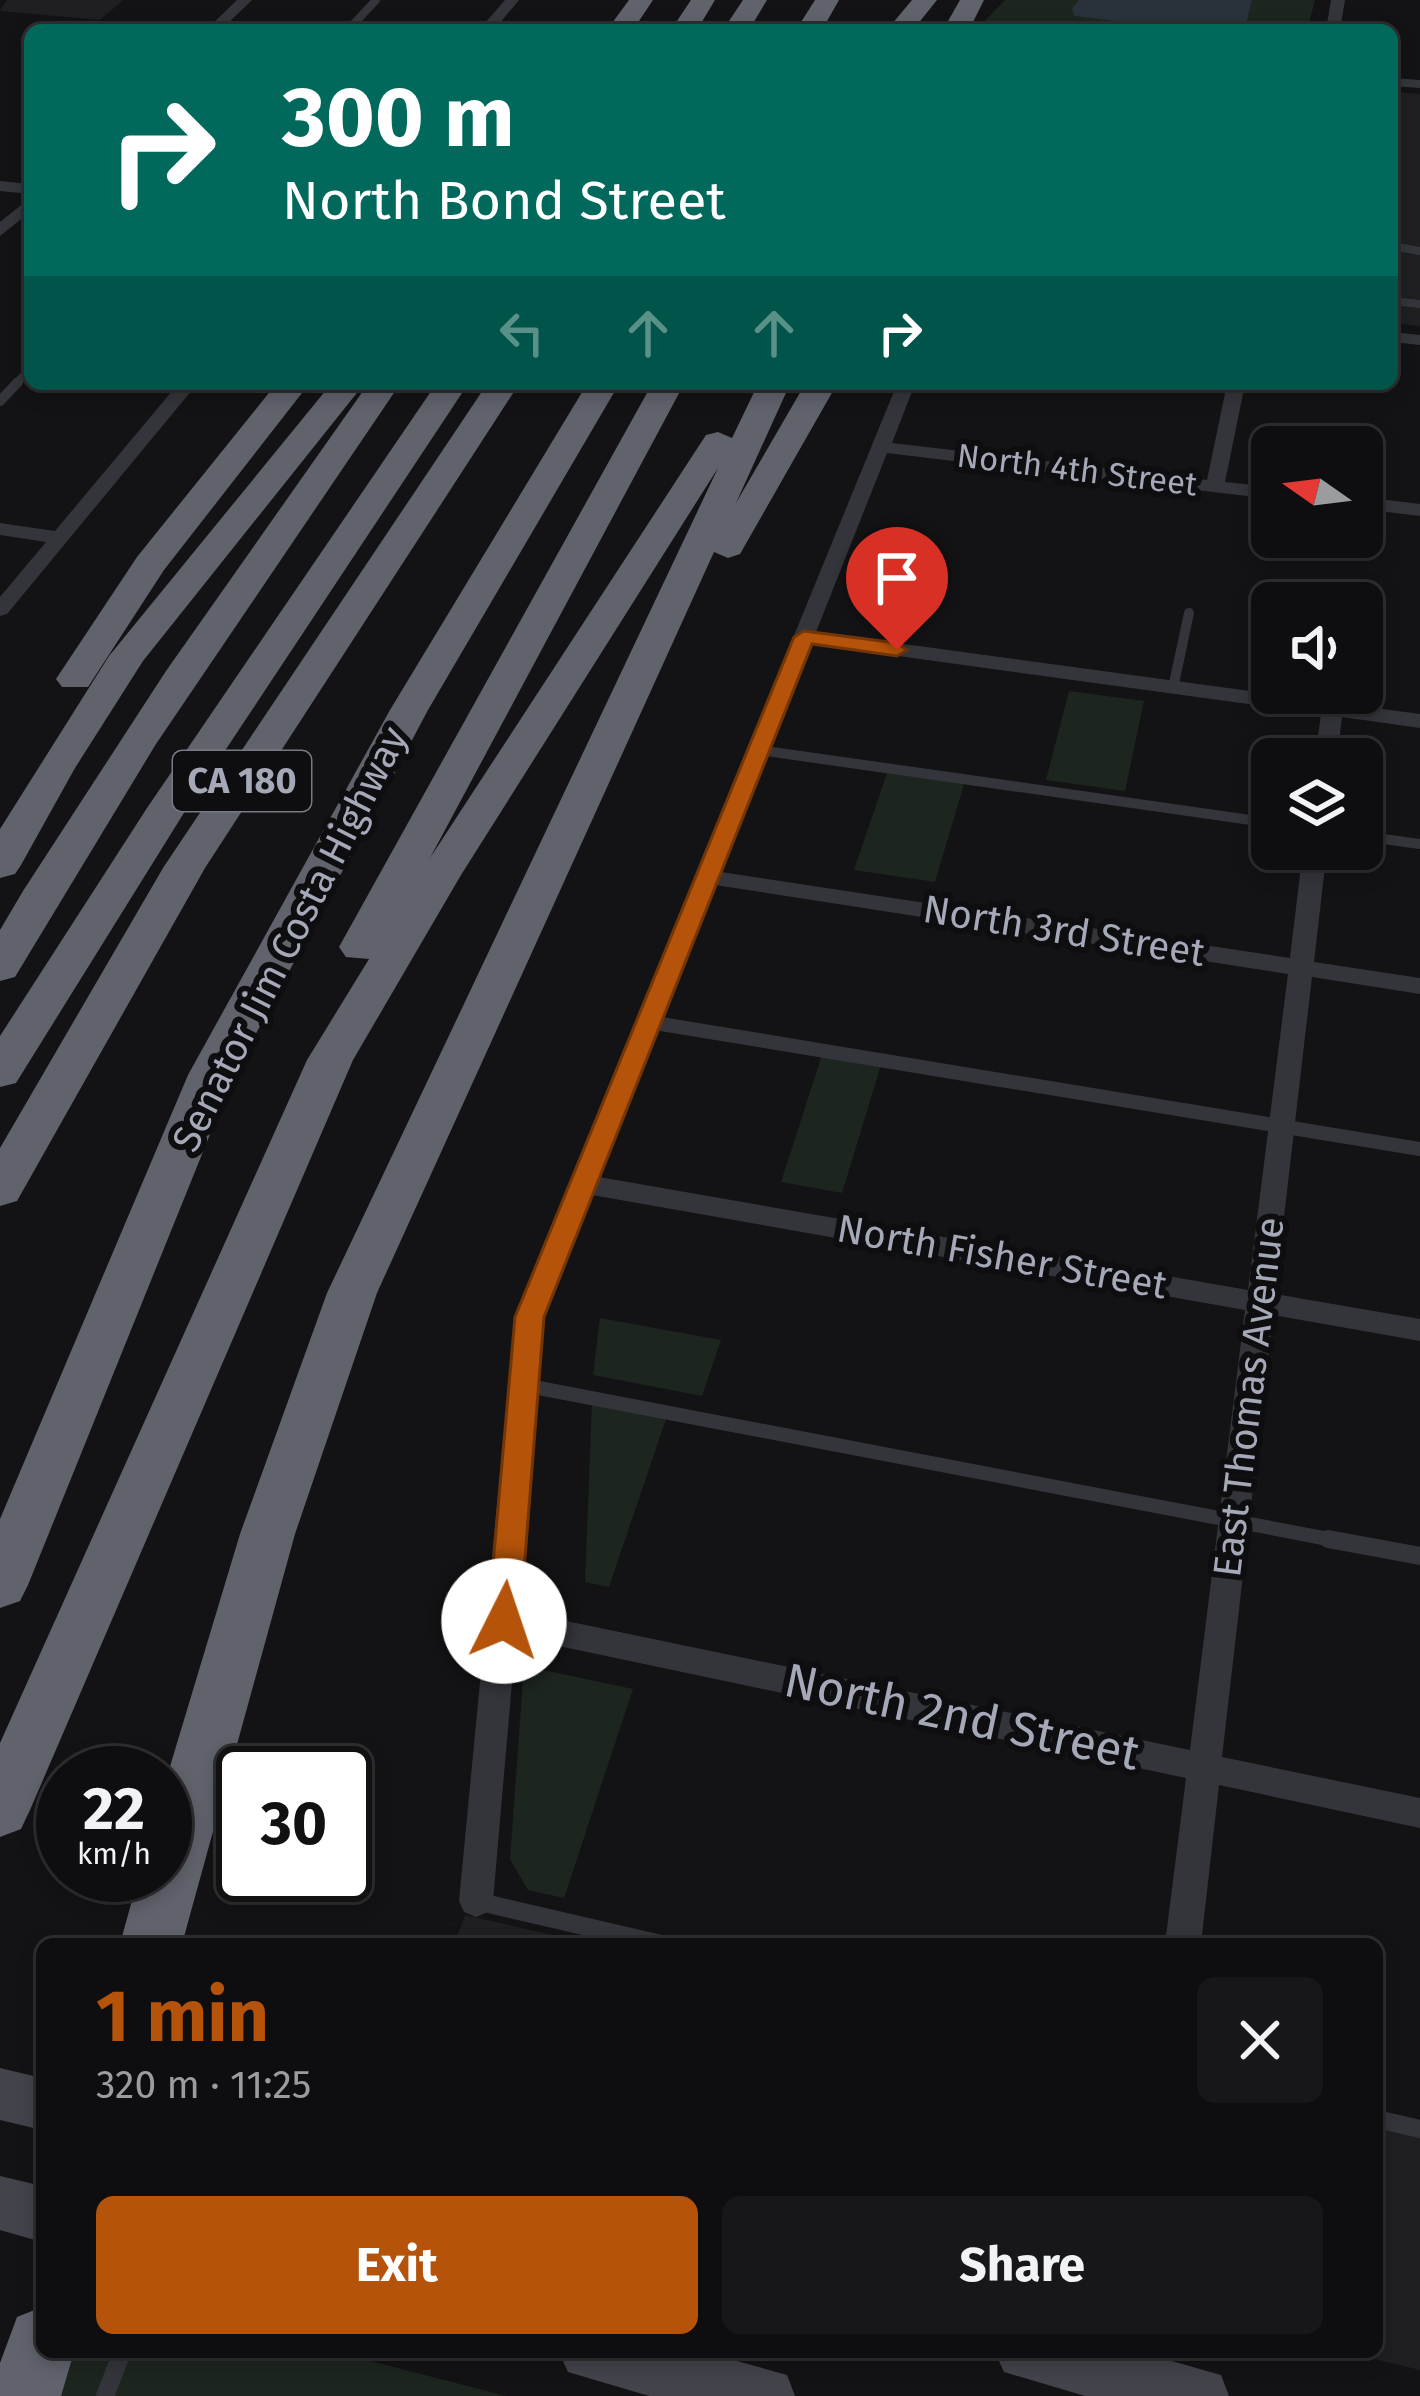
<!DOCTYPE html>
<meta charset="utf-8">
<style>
body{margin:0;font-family:"Fira Sans",sans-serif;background:#171719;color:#f1f3f6;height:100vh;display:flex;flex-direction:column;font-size:45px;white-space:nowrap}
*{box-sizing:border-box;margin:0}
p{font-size:39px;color:#9b9c9f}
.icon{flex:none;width:66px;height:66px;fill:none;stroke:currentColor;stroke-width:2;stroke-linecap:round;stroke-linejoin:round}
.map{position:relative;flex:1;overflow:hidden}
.details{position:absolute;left:36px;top:1938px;width:1347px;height:420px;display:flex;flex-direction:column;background:#0e0e10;border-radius:18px;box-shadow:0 6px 18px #0003,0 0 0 3px #2e2e30}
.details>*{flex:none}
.hud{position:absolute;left:24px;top:24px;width:1374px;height:366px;border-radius:18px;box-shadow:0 6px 18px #0003,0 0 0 3px #2e2e30;background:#00695c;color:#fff;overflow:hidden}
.needle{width:78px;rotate:284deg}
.controls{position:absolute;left:1251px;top:426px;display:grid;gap:24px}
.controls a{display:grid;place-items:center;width:132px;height:132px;border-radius:18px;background:#0e0e10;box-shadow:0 6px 18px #0003,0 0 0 3px #2e2e30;font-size:60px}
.speed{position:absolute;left:36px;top:1746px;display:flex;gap:24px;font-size:60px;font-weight:700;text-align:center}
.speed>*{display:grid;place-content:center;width:156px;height:156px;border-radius:50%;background:#0e0e10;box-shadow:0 6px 18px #0003,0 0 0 3px #2e2e30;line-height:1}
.speed small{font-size:30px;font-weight:400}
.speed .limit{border:6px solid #111;border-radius:18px;background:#fff;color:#111}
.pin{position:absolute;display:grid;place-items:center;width:102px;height:102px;color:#fff;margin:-123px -51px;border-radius:50% 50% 50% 0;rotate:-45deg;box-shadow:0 0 12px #0007}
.pin .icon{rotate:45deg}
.me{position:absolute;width:132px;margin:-66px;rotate:4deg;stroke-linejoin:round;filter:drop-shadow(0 0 9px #0008)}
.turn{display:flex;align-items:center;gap:42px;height:252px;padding:0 60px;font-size:54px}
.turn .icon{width:156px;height:156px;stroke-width:2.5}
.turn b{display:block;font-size:84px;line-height:102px}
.lanes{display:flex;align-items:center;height:114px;padding:0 60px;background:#0003;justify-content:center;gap:60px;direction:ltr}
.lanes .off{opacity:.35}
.round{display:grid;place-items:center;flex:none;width:126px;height:126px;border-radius:18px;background:#171719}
.headline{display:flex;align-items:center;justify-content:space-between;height:204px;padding:0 60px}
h1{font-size:72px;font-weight:700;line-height:90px;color:#b45309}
.action{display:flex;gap:24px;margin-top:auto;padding:24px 60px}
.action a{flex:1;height:138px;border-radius:18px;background:#b45309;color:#fff;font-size:48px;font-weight:700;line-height:138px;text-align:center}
.action a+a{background:#171719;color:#f1f3f6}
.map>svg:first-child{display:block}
</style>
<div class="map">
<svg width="1420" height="2396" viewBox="0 0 1420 2396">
<rect width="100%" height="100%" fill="#131315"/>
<g fill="#1f1f22">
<path d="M7 0H123L100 20 0 11Z"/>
<path d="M1392 92 1420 94V326L1392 323Z"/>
<path d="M465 1915 592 1944H454Z"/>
<path d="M1377 2125 1420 2135V2370L1345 2352H1377Z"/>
</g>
<g fill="#1d251f">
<path d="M1005 0H1315L1307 30H976Z"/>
<path d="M1069 691 1144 701 1125 791 1046 780Z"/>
<path d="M887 773 964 784 935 882 854 870Z"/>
<path d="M822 1055 881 1065 842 1193 781 1182Z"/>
<path d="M600 1318 721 1340 702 1396 593 1375Z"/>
<path d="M592 1402 667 1416 609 1587 585 1582Z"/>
<path d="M524 1666 633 1689 564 1898 528 1890 510 1859Z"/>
<path d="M69 2352H336L506 2396H56Z"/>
</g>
<path fill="#29313a" d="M1079 0H1252L1245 28 1188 30 1074 16 1072 8Z"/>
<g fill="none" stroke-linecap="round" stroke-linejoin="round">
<path stroke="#3a3c42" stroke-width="8" stroke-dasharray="8 12" stroke-linecap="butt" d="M448 1944 455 1925"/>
<g stroke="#34353b" stroke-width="8">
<path d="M348 30 376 0"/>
<path d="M1392 246 1420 251"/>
<path d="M1392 301 1420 304"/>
<path d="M15 385 30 369"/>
</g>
<g stroke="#34353b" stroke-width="10">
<path d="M0 401 18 382"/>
<path d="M1173 688 1189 613"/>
<path d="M759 750 1272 823"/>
<path d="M1362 836 1420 844"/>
</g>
<g stroke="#34353b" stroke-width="14">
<path d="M649 1022 1420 1149"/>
<path d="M523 1385 1344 1542"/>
</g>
<g stroke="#34353b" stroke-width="18">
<path d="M1328 1539 1420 1556"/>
<path d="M476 1901 661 1944"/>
<path d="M1377 2119 1420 2129"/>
<path d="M105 2396 122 2352"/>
</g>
<g fill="#34353b" fill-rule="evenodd">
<path d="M237 0H252L221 30H206Z"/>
<path d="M505 0H519L494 30H479Z"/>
<path d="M1331 0H1345L1340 30H1326Z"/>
<path d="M1392 78 1420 80V88L1392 86Z"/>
<path d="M0 181 30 184V194L0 191Z"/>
<path d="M30 198V212L0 236V222Z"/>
<path d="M1392 332 1420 335V345L1392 342Z"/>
<path d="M178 384H197L7 614 0 616V597L46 542 0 535V523L55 531Z"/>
<path d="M897 384H915L892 443 1207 480 1227 384H1245L1225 482 1272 487V499L887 453 816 632 1420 714V728L1342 717 1337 759H1315L1321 714 811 644 721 872 1290 958 1303 849H1327L1314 962 1420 978V994L1312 977 1275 1294 1420 1319V1341L1273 1315 1222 1757 1420 1798V1828L1219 1785 1201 1944H1165L1186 1778 516 1637 493 1901 488 1912 476 1917 464 1912 459 1901 515 1317ZM715 885 1288 974 1248 1290 599 1177ZM592 1195 1245 1310 1190 1750 518 1611 543 1317Z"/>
<path d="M1362 497 1420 504V516L1362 509Z"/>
</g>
<g fill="#42434b" fill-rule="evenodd">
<path d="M0 2068 42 2078V2130L0 2120Z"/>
<path d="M0 2176 42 2186V2242L0 2230Z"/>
<path d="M559 2352H705L787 2375 795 2396H649L568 2372Z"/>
<path d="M995 2352H1140L1221 2375 1229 2396H1085L1004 2372Z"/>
</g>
<g fill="#60626c" fill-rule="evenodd">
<path d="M629 0H653L633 30H607Z"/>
<path d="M691 0H715L697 30H671Z"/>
<path d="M743 0H767L749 30H723Z"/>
<path d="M815 0H839L822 30H796Z"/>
<path d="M912 0H937L913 30H887Z"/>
<path d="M960 0H984L969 30H943Z"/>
<path d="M276 384H309L164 570 88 687H62L56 679 137 557Z"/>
<path d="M331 384H364L143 661 75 768 21 865 15 874 0 878V829L109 656Z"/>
<path d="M368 384H400L156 744 15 977 0 981V930L23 891 166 671Z"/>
<path d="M436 384H468L187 808 16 1083 0 1087V1036L147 808Z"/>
<path d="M487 384H519L205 868 17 1201 0 1206V1148L163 868Z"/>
<path d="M587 384H619L428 710 234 1075 28 1585 20 1601 0 1608V1519L188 1075 390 710Z"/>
<path d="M652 384H684L430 858 706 435 718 432 732 438 758 384H790L736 503 805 384H837L740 554 728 558 714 552 377 1293 295 1534 182 1944H120L139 1875H165V1783L240 1534 327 1293 718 468 461 875 353 1060 30 1810 21 1829 0 1837V1743L307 1060 369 959 346 957 339 947Z"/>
<path d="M42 2307V2352H74L61 2396H0V2363L17 2317Z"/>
</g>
</g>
<path fill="#b45309" stroke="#753606" stroke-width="3" d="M804 631 897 643 907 650 897 656 812 644 544 1317 520 1621 515 1630 504 1634 492 1630 488 1621 515 1317 794 637Z"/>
<g text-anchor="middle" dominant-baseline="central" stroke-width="12" stroke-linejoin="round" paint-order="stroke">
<g font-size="33" fill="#a4a8b7" stroke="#0e0e10">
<text transform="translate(1077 470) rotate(7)">North 4th Street</text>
</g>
<rect fill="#0e0e10" stroke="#777a85" stroke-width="3" x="173" y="751" width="138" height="60" rx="9"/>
<g font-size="36" font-weight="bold" fill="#a4a8b7">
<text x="242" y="781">CA 180</text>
</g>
<g font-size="39" fill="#a4a8b7" stroke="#0e0e10">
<text transform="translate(1064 931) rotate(9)">North 3rd Street</text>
<text transform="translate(290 939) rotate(-63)">Senator Jim Costa Highway</text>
<text transform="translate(1002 1257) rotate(10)">North Fisher Street</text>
<text transform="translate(1249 1397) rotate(-83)">East Thomas Avenue</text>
</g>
<g font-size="48" fill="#a4a8b7" stroke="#0e0e10">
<text transform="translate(962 1717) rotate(12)">North 2nd Street</text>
</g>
</g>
</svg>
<div class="controls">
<a><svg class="needle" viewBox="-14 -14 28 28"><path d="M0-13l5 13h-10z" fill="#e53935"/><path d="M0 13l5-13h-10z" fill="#9b9c9f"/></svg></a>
<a><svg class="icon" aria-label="sound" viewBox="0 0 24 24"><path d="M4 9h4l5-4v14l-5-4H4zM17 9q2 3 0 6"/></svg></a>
<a><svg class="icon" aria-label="layers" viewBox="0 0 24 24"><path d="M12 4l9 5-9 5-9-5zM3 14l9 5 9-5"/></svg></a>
</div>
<div class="speed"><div>22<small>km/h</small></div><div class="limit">30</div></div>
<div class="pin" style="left:897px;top:650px;background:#d93025"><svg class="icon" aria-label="arrive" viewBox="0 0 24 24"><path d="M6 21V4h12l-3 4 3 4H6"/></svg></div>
<svg class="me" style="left:504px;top:1621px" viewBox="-20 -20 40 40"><circle r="19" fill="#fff"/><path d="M0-13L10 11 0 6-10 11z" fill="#b45309"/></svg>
<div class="hud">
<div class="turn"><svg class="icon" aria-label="right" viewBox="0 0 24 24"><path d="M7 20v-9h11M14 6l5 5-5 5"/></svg><div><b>300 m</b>North Bond Street</div></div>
<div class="lanes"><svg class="icon off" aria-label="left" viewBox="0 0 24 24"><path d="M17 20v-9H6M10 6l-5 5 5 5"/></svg><svg class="icon off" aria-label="ahead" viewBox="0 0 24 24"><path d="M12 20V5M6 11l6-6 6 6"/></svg><svg class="icon off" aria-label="ahead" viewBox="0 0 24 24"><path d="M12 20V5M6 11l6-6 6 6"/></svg><svg class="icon" aria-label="right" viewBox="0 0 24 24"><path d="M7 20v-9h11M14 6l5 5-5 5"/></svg></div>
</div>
<section class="details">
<div class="headline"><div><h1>1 min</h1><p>320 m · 11:25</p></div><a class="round"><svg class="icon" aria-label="close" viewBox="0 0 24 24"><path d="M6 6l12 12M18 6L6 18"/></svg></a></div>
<div class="action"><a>Exit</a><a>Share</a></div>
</section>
</div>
